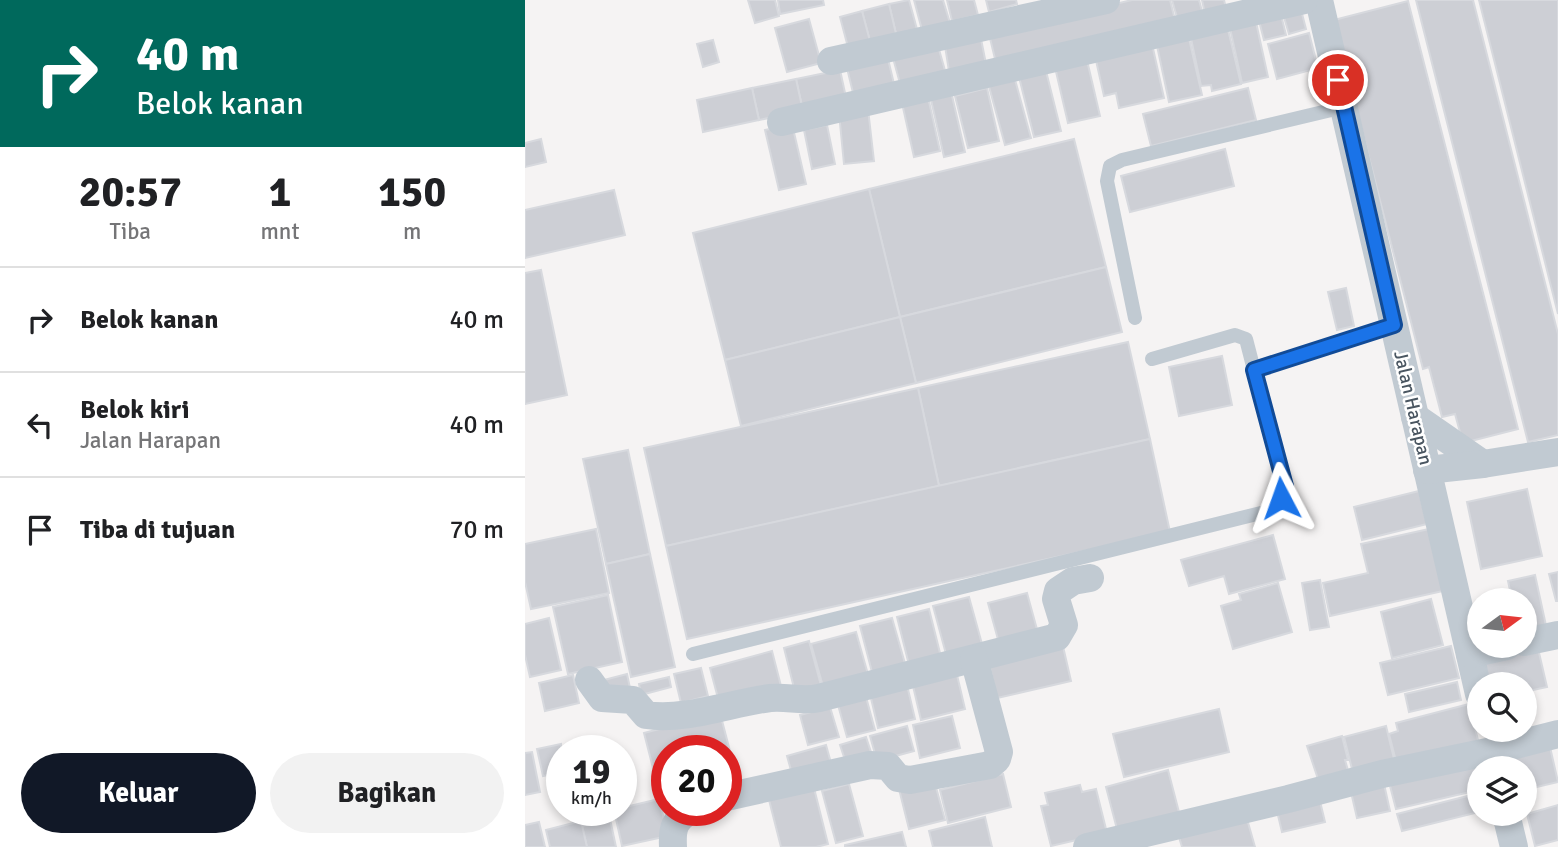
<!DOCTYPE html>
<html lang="id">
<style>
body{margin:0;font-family:Signika,sans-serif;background:#f2f2f2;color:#202124;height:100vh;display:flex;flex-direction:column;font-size:26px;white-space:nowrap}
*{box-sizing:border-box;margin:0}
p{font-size:23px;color:#757577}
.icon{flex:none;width:38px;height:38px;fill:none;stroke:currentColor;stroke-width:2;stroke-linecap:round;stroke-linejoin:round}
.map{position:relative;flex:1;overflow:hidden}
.panel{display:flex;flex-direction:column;background:#fff;width:525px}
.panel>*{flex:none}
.banner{background:#00695c;color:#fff;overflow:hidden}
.needle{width:46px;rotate:75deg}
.tools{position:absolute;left:942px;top:588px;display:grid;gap:14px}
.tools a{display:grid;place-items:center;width:70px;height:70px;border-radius:50%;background:#fff;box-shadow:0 4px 10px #0003;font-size:35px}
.speed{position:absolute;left:21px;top:735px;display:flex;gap:14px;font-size:35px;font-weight:700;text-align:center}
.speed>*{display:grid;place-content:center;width:91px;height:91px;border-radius:50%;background:#fff;box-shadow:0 4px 10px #0003;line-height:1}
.speed small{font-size:18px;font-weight:400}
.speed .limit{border:10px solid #d22;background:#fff;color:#111}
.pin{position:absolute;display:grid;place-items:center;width:60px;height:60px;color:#fff;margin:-30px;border:4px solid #fff;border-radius:50%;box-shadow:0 2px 7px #0007}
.me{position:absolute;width:77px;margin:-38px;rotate:356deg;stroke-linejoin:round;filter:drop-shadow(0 0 5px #0008)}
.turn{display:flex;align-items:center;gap:24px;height:147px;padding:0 21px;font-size:32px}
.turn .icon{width:91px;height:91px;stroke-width:2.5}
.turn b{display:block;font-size:49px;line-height:60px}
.eta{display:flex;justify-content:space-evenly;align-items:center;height:119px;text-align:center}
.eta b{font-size:42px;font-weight:700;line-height:49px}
.action{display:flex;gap:14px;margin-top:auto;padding:14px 21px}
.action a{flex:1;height:80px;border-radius:42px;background:#111827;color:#fff;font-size:28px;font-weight:700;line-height:80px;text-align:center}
.action a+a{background:#f2f2f2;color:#202124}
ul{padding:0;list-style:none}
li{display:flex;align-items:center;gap:21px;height:105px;padding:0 21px;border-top:2px solid #e0e0e0}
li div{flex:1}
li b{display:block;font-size:26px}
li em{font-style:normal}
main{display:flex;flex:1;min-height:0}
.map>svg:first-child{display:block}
</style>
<main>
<section class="panel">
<div class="banner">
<div class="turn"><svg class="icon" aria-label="right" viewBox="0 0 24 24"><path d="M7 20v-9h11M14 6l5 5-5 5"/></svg><div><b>40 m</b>Belok kanan</div></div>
</div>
<div class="eta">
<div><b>20:57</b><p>Tiba</p></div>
<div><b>1</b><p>mnt</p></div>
<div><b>150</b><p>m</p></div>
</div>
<ul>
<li><svg class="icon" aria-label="right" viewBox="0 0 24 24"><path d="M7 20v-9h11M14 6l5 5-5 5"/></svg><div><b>Belok kanan</b></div><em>40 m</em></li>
<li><svg class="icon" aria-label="left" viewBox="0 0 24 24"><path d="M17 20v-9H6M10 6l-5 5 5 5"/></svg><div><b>Belok kiri</b><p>Jalan Harapan</p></div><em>40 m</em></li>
<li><svg class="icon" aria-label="arrive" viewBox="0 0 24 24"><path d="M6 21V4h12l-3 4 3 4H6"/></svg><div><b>Tiba di tujuan</b></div><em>70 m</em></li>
</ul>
<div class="action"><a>Keluar</a><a>Bagikan</a></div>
</section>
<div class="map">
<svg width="1033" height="847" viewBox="0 0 1033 847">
<rect width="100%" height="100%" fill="#f5f3f3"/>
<g fill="#cdcfd5" stroke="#d7d9de" stroke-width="2">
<path d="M223 0H250L254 16 230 23Z"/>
<path d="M253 0H298L299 5 255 14Z"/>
<path d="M384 0 393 33 372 38 364 4Z"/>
<path d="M389 0H418L425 23 397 30Z"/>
<path d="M422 0H449L453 15 427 21Z"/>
<path d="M461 0H491L492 4 464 12Z"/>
<path d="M607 0H645L650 20 471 63 464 34Z"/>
<path d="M647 0H674L678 15 653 21Z"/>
<path d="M677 0H699L701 8 680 14Z"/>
<path d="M891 0H948L1033 334V435L1003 442Z"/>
<path d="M954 0H1033V314Z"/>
<path d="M883 1 993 429 938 443 930 414 917 417 904 367 898 369 809 20Z"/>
<path d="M774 2 781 29 764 34 756 7Z"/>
<path d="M364 4 372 38 346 45 337 11Z"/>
<path d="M754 7 761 35 739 40 732 13Z"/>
<path d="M337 11 346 45 324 51 315 17Z"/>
<path d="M729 13 743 77 717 83 703 19Z"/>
<path d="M284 19 296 63 262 72 250 28Z"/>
<path d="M701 21 716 84 687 91 686 85 676 86 664 29Z"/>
<path d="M784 33 793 68 752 79 743 44Z"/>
<path d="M663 34 677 95 644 102 631 41Z"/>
<path d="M456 39 461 64 424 71 420 46Z"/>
<path d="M188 40 194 62 178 67 172 44Z"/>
<path d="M627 44 639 98 594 108 591 93 579 96 570 56Z"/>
<path d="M413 46 421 74 376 87 368 58Z"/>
<path d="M561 56 575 116 543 123 529 63Z"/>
<path d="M363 59 370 88 329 97 322 68Z"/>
<path d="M520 67 536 131 509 137 493 73Z"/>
<path d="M315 70 322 102 278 111 271 79Z"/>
<path d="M489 76 506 138 480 145 463 83Z"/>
<path d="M271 79 278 111 234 120 227 88Z"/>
<path d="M425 87 440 152 419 157 404 91Z"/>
<path d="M227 88 234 120 178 132 172 100Z"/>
<path d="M462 88 474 141 443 148 430 96Z"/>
<path d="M723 88 731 120 626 146 618 114Z"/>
<path d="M403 97 415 151 389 157 377 103Z"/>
<path d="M343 109 349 161 319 164 314 113Z"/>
<path d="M267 124 281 184 254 190 240 130Z"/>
<path d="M302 125 310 164 287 169 279 130Z"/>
<path d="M16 139 21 162 0 167V143Z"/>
<path d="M549 139 581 267 375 317 344 189Z"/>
<path d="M700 149 709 186 605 212 596 176Z"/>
<path d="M344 189 375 317 200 360 168 233Z"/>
<path d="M89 190 100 235 0 258V210Z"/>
<path d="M581 267 597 332 391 383 375 317Z"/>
<path d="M16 270 42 395 0 404V273Z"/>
<path d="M821 288 829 326 812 330 803 292Z"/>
<path d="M375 317 391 383 216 426 200 360Z"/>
<path d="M603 342 625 439 414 486 393 388Z"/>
<path d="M697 356 707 405 654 416 644 367Z"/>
<path d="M393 388 414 486 141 546 119 448Z"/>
<path d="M625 439 645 532 162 639 141 546Z"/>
<path d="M103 450 125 554 81 564 58 459Z"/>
<path d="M1002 489 1017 556 956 569 942 502Z"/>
<path d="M894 491 902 524 837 540 829 507Z"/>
<path d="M71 529 84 593 6 609 0 582V544Z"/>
<path d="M904 529 918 591 805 616 798 583 843 573 836 544Z"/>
<path d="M748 535 760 579 704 594 699 576 664 586 656 560Z"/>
<path d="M125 554 150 667 106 677 81 564Z"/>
<path d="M1033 572V601H1031L1024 574Z"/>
<path d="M1010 575 1022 630 999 636V600H987L983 581Z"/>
<path d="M795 580 804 627 785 630 777 583Z"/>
<path d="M753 583 767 632 708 649 696 606 716 600 714 594Z"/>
<path d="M502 593 513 633 474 643 463 603Z"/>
<path d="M83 595 97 662 43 674 28 607Z"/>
<path d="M444 597 457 644 421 654 408 606Z"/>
<path d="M906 599 918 645 867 658 856 612Z"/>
<path d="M404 609 417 661 385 669 372 617Z"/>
<path d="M24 618 36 670 5 677 0 655V624Z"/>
<path d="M367 618 381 667 348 676 335 626Z"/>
<path d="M331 632 344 678 299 690 286 644Z"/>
<path d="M284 641 297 689 271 696 259 648Z"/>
<path d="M537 642 546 681 472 698 463 659Z"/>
<path d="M1012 644 1022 687 999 692V684H964L958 657Z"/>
<path d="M926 646 934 678 863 695 855 663Z"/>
<path d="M247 651 256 686 194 702 185 668Z"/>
<path d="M176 668 183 696 156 703 149 674Z"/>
<path d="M102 674 105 688 82 694 79 680Z"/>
<path d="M48 675 54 703 20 711 14 683Z"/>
<path d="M432 675 440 709 396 720 388 686Z"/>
<path d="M144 677 146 687 116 695 114 684Z"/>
<path d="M932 682 936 700 884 712 880 694Z"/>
<path d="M382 685 390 719 353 728 345 694Z"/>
<path d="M341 697 350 730 322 737 313 705Z"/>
<path d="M944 704 955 748 873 769 864 734 873 731 871 723Z"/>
<path d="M305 707 314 737 283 745 275 715Z"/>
<path d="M694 709 704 752 599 777 588 734Z"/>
<path d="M195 713 206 755 201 757V751H142V772L130 776 119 733Z"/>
<path d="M427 716 435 748 395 758 388 725Z"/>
<path d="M382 726 389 751 352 761 345 736Z"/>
<path d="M861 726 870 763 828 773 819 737Z"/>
<path d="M817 736 823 760H820L824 774 794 782 782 746Z"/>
<path d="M341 737 349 761 323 769 315 745Z"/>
<path d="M36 744 37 772 18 776 12 749Z"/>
<path d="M301 745 308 770 269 781 262 756Z"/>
<path d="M1025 747 1033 782 999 790V768H978L975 759Z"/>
<path d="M7 752 15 792 0 795V753Z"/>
<path d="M952 761 954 790 871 809 864 782Z"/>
<path d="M643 770 655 816 593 833 581 787Z"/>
<path d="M478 774 486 807 423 823 415 790Z"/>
<path d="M409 780 420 820 384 829 374 789Z"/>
<path d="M288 784 303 844 291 847H256L243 796Z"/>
<path d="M324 784 338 836 311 843 297 791Z"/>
<path d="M859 784 865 811 832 818 826 792Z"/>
<path d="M555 785 557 792 571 789 582 833 526 846 516 806 523 805 520 793Z"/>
<path d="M954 793V812L877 831 872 814Z"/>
<path d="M794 797 800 822 757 832 751 807Z"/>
<path d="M134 799 143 836 97 846 89 810H96V808Z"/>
<path d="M1033 805V840L1010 846 1002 814Z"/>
<path d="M460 817 467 847H408L404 831Z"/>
<path d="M85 819 91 847H62L57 826Z"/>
<path d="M722 819 730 847H657L654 837Z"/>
<path d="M56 821 62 847H25L21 830Z"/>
<path d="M14 822 20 847H0V825Z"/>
<path d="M377 832 381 847H320V845Z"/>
</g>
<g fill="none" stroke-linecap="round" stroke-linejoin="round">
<g stroke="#c1cad2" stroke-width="14">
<path d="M610 318 582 181 585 166 597 160 819 107"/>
<path d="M627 359 710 335 721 339 729 370"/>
<path d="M168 654 740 512C751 505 756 499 760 486L729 370 869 325"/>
</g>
<g stroke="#c1cad2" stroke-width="28">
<path d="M794 0 954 694"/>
<path d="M306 61 581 0"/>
<path d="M256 122 779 0"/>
<path d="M890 417 958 464"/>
<path d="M902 470 958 464 1033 452"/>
<path d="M999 642 1033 635"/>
<path d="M945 654 982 646"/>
<path d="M64 680 77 698 108 700 121 715C160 721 206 703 245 698 262 696 277 702 294 698L532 637 539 625 531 599 533 591 548 581 565 578"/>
<path d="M201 797 345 765 363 766 373 778 385 780 465 765 472 759 474 752 449 659"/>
<path d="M981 814 989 847"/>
<path d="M148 847C147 828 149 820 166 810"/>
<path d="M562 847 763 799 857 774 967 751 1033 734"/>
</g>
</g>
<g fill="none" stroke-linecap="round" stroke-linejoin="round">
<g stroke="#114b97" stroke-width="18">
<path id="route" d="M756 498 760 486 729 370 869 325 813 80"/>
</g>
<use href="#route" stroke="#1a73e8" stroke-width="12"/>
</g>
<g text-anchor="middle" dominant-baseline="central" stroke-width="5" stroke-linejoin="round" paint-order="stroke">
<g font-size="19" fill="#4a5661" stroke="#fff">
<text transform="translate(888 408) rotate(77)">Jalan Harapan</text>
</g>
</g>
</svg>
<div class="tools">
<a><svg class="needle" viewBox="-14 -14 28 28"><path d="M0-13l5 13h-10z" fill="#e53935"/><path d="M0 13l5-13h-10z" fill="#757577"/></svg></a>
<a><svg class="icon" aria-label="search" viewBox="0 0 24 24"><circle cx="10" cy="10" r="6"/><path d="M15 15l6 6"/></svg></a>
<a><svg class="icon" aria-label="layers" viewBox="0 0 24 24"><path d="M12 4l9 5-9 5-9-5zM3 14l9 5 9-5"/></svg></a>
</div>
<div class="speed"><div>19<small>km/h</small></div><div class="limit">20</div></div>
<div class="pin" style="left:813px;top:80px;background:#d93025"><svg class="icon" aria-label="arrive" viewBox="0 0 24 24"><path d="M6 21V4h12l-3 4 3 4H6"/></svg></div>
<svg class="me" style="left:756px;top:498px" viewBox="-20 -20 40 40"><path d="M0-17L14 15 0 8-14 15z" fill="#1a73e8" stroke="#fff" stroke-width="4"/></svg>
</div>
</main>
